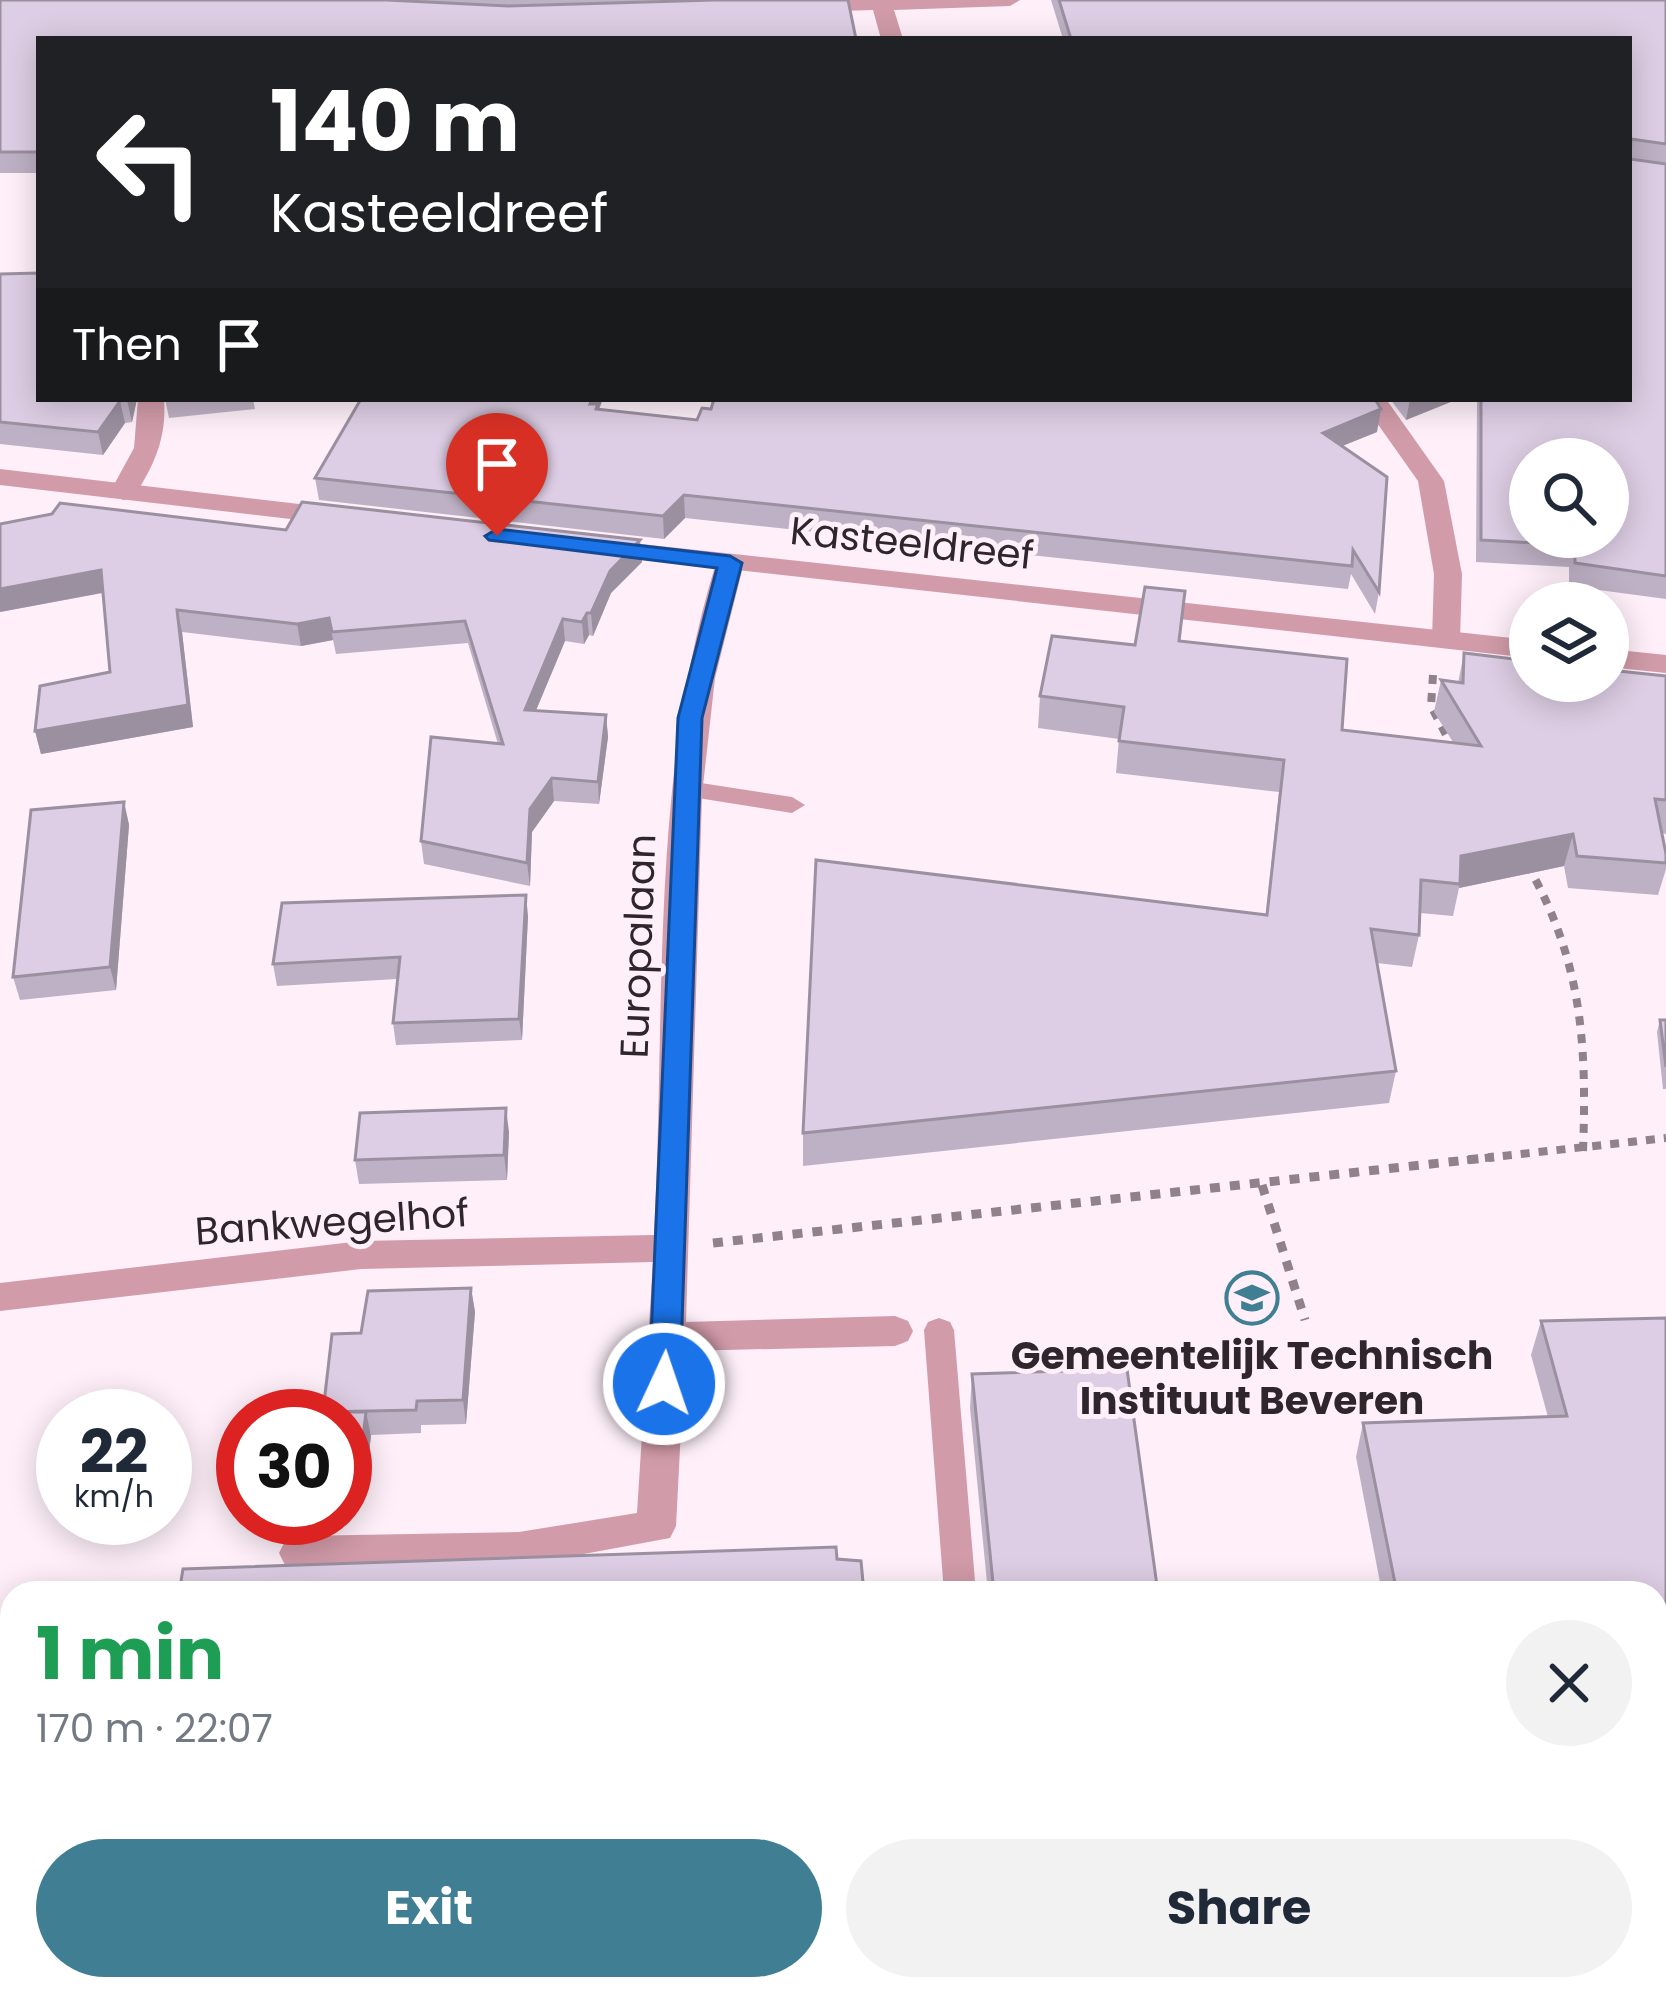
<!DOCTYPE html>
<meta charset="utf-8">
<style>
body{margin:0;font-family:Poppins,sans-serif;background:#f2f2f3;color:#1f2937;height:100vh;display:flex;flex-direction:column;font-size:45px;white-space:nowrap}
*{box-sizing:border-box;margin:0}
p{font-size:39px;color:#747a83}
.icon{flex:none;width:66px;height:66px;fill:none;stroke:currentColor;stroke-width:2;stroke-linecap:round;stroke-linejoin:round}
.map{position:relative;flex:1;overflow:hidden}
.drawer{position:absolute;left:0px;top:1581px;width:1668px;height:420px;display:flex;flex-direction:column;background:#fff;border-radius:36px 36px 0 0;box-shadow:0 6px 30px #0003}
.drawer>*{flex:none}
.banner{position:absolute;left:36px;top:36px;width:1596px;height:366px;border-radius:0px;box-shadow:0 6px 30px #0003;background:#202124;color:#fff;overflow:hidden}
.buttons{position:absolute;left:1509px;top:438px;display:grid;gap:24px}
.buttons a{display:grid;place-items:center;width:120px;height:120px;border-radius:50%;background:#fff;box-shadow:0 6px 30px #0003;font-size:60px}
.speed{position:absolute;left:36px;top:1389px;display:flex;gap:24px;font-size:60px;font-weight:700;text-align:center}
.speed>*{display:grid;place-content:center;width:156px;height:156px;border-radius:50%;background:#fff;box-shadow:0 6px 30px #0003;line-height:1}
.speed small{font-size:30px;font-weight:400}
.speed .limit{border:18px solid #d22;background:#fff;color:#111}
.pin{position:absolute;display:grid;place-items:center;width:102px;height:102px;color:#fff;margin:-123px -51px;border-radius:50% 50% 50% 0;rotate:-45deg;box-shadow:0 0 12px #0007}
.pin .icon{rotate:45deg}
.me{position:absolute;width:132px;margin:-66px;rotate:3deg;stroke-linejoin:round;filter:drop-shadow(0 0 9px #0008)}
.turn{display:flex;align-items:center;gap:42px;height:252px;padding:0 36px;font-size:54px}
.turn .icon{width:156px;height:156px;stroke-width:2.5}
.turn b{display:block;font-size:84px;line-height:102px}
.then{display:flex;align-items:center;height:114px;padding:0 36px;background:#0003;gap:24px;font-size:45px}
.round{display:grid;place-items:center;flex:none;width:126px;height:126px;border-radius:63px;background:#f2f2f3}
.head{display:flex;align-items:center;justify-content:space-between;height:204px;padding:0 36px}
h1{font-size:72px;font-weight:700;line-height:90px;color:#1e9e55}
.primary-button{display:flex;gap:24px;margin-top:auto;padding:24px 36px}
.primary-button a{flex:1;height:138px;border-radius:72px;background:#3f7e93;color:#fff;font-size:48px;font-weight:700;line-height:138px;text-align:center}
.primary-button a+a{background:#f2f2f3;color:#1f2937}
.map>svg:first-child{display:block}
</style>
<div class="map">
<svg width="1666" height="2001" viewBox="0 0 1666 2001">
<rect width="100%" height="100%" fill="#feeff9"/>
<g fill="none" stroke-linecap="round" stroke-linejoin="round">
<g stroke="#8f828b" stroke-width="8" stroke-dasharray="9 9" stroke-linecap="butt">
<path d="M1433 675 1431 706 1454 750"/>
<path d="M1527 864C1582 961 1587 1042 1583 1151"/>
<path d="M1467 1160 1666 1138"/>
</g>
<g stroke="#8f828b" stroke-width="9" stroke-dasharray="10 10" stroke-linecap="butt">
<path d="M1262 1185 1305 1320"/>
<path d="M713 1243 1494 1157"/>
</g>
<g fill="#d19ba9" fill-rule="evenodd">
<path d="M688 781 792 797 805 805 792 813 679 795 676 789Z"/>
<path d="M939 1318 950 1322 954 1330 976 1593H944L924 1330 928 1322Z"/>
<path d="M973 1989H1009L1010 2001H974Z"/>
</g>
<g fill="#d19ba9" fill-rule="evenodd">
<path d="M1020 0 1010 6 894 10 903 39H881L873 10 808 12 797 6 807 0Z"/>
<path d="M138 399H164C167 438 154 466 133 498L123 500 110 492 134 448Z"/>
<path d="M1360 399H1386L1444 481 1462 574 1460 640 1456 646H1436L1432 640 1434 574 1418 481Z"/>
<path d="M730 555 744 563 715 678 702 795 686 1322 895 1316 908 1321 913 1331 908 1341 895 1346 685 1351 676 1526 670 1538 519 1566 299 1570 285 1565 279 1553 285 1541 299 1536 519 1532 637 1513 653 1262 361 1269 0 1311V1283L361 1241 654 1235C666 1011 649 779 716 563Z"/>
</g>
<g fill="#d19ba9" fill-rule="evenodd">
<path d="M0 469 342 509 356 517 342 525 0 485Z"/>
<path d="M595 539 1530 640V658L585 553 581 547 585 541Z"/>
<path d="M1608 649 1666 655V673L1608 667Z"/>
</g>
</g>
<g fill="#bfb1c5">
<path d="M0 0H692L39 39V173H0Z"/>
<path d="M1051 0H1666V599L1569 586V567L1476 562 1477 399H1629V39H1063Z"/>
<path d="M0 274 137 399 132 422 125 423 103 455 0 444Z"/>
<path d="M165 399H253L255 409 169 418Z"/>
<path d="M361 399H603L599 410 697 420 1377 432 1342 446 1379 592 1375 614 1351 574 1348 589 685 518 664 539 319 500 315 478Z"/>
<path d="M1390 399H1458L1406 420Z"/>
<path d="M286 530 642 562 611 593 593 636 589 635 584 644 565 641 536 710 606 715 608 737 599 804 554 801 532 832 530 886 424 864 421 841 498 744 468 643 336 654 333 640 301 646 182 632 193 727 41 754 35 731 110 672 103 593 0 612Z"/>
<path d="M1179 641 1342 730 1453 742 1434 712 1441 680 1458 683 1464 653 1666 676V834L1662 833 1666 854V869L1658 895 1568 888 1564 866 1459 888 1453 916 1420 913 1419 935 1412 967 1377 963 1396 1071 1389 1103 803 1166V1133L1266 915 1279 792 1116 773 1119 739 1038 728 1040 696 1135 645Z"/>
<path d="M124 802 129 825 116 990 20 1000 13 977Z"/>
<path d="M528 916 522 1040 396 1045 393 1023 397 979 277 986 273 964Z"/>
<path d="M1660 1020H1666V1089H1663L1657 1032Z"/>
<path d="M509 1132 507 1180 359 1184 355 1160Z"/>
<path d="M471 1288 475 1312 466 1424 421 1425V1433L371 1435 365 1487H345V1416L361 1333Z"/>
<path d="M1666 1318V2001H1066L1065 1989H1656V1593H1382L1356 1457 1363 1423 1548 1417 1531 1355 1541 1321Z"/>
<path d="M972 1374 1158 1593H988L970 1408Z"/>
<path d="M70 1989H855L856 2001H75Z"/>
</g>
<g fill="#9b90a0">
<path d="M127 399H137L132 422 127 400Z"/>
<path d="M592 399H603L598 410 590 404Z"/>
<path d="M1410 399H1458L1406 420Z"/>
<path d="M120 401 125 423 103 455 98 432Z"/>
<path d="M1381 409 1377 432 1320 455 1323 433Z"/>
<path d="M684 495 685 518 664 539 663 516Z"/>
<path d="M640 540 642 562 611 593 593 636 591 613 610 571Z"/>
<path d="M101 570 106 592 0 612V589Z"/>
<path d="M177 610 182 632 193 727 41 754 35 731 188 705Z"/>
<path d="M587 613 589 635 584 644 582 622Z"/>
<path d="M329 618 333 640 301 646 297 624Z"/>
<path d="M563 619 565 641 527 732 525 710Z"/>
<path d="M606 715 608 737 599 804 598 782Z"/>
<path d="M552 778 554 801 532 832 530 886 527 863 530 809Z"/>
<path d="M124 802 129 825 116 990 110 967Z"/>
<path d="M1573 834 1564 866 1459 888 1461 856Z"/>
<path d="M526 895 528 916 522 1040 519 1019Z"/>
<path d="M506 1108 509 1132 507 1180 504 1155Z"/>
<path d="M471 1288 475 1312 466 1424 463 1400Z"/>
<path d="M366 1412 371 1436 365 1487 360 1463Z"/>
</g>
<g fill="#decee5" stroke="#9b90a0" stroke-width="3" fill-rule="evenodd">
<path d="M0 0H387L508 6 715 0H848L856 39H39V152H0Z"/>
<path d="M1059 0H1666V144L1631 139 1630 159 1666 164V576L1575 563V545L1481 540V399H1629V39H1071ZM1530 459H1608V537H1530Z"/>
<path d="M39 273V399H127L120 401 98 432 0 422V274Z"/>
<path d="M361 399H592L590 404H598L596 409 697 420 702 408 711 409 714 399H1375L1381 409 1323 433 1387 477 1379 592 1353 550 1352 566 684 495 663 516 315 478Z"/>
<path d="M302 502 640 540 610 571 591 613H587L582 622 563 619 525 710 606 715 598 782 552 778 530 809 527 863 421 841 431 737 503 744 465 621 332 632 329 618 297 624 177 610 188 705 35 731 40 686 110 672 101 570 0 589V524L52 514 60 503 286 530Z"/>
<path d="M1145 587 1185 591 1179 641 1347 659 1342 730 1481 746 1441 680 1463 683 1464 653 1530 661V681H1608V670L1666 676V800L1655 799 1666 854V863L1577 856 1573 834 1461 856 1460 884 1421 880 1419 935 1371 929 1396 1071 803 1133 816 860 1267 915 1284 760 1119 741 1124 707 1040 696 1052 636 1135 645Z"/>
<path d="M124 802 110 967 13 977 31 810Z"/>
<path d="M526 895 519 1019 393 1023 400 957 273 964 282 903Z"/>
<path d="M1660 1020H1666V1067Z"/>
<path d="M506 1108 504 1155 355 1160 360 1113Z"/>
<path d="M471 1288 463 1400 417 1401 416 1410 323 1412 332 1334 361 1333 368 1291Z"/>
<path d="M1666 1318V1768L1656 1735V1593H1397L1363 1423 1567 1416 1541 1321Z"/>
<path d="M1127 1369 1158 1593H994L972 1374Z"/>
<path d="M311 1412H366L360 1463 345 1464V1416H311Z"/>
<path d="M836 1547 837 1559 861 1561 864 1593H179L183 1569Z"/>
<path d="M1666 1800V1973L1656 1974V1801Z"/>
<path d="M114 1989H855L856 2001H112Z"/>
<path d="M1072 1989H1337L1339 2001H1073Z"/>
</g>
<path fill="#1a73e8" stroke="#114b97" stroke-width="3" d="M497 529 730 556 742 563 702 718 680 1384 676 1393 664 1397 653 1393 649 1384 678 718 717 568 489 540 485 536Z"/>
<defs>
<g id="school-ring" transform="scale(2.7)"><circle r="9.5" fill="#feeff9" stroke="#3f7e93" stroke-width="1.5"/><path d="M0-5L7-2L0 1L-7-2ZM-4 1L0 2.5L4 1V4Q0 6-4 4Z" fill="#3f7e93"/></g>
</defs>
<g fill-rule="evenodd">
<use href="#school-ring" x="1252" y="1298"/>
</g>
<g text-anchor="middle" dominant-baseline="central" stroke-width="10" stroke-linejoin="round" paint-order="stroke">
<g font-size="39" fill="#2f252c" stroke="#feeff9">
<text transform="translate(912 543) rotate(6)">Kasteeldreef</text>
<text transform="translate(638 946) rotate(-88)">Europalaan</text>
<text transform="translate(332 1222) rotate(-4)">Bankwegelhof</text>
</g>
<g font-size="39" font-weight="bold" fill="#2f252c" stroke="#feeff9">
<text x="1252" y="1355">Gemeentelijk Technisch<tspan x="1252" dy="45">Instituut Beveren</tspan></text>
</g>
</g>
</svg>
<div class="buttons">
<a><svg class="icon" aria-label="search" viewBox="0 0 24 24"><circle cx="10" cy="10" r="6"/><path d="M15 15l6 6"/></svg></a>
<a><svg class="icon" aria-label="layers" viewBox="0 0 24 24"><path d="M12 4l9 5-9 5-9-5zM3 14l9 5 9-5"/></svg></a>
</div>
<div class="speed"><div>22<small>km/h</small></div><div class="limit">30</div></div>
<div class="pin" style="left:497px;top:536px;background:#d93025"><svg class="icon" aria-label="arrive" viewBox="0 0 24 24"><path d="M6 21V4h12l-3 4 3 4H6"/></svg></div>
<svg class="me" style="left:664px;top:1384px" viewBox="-20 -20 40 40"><circle r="17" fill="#1a73e8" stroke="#fff" stroke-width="3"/><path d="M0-11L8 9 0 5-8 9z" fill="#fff"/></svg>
<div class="banner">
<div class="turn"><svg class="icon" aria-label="left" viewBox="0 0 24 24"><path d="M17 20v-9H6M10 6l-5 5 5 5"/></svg><div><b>140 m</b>Kasteeldreef</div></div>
<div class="then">Then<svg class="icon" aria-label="arrive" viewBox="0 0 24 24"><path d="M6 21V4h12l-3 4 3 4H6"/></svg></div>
</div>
<section class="drawer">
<div class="head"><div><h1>1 min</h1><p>170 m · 22:07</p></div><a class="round"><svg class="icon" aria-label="close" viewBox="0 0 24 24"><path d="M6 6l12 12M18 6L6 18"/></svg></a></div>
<div class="primary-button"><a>Exit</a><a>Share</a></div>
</section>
</div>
